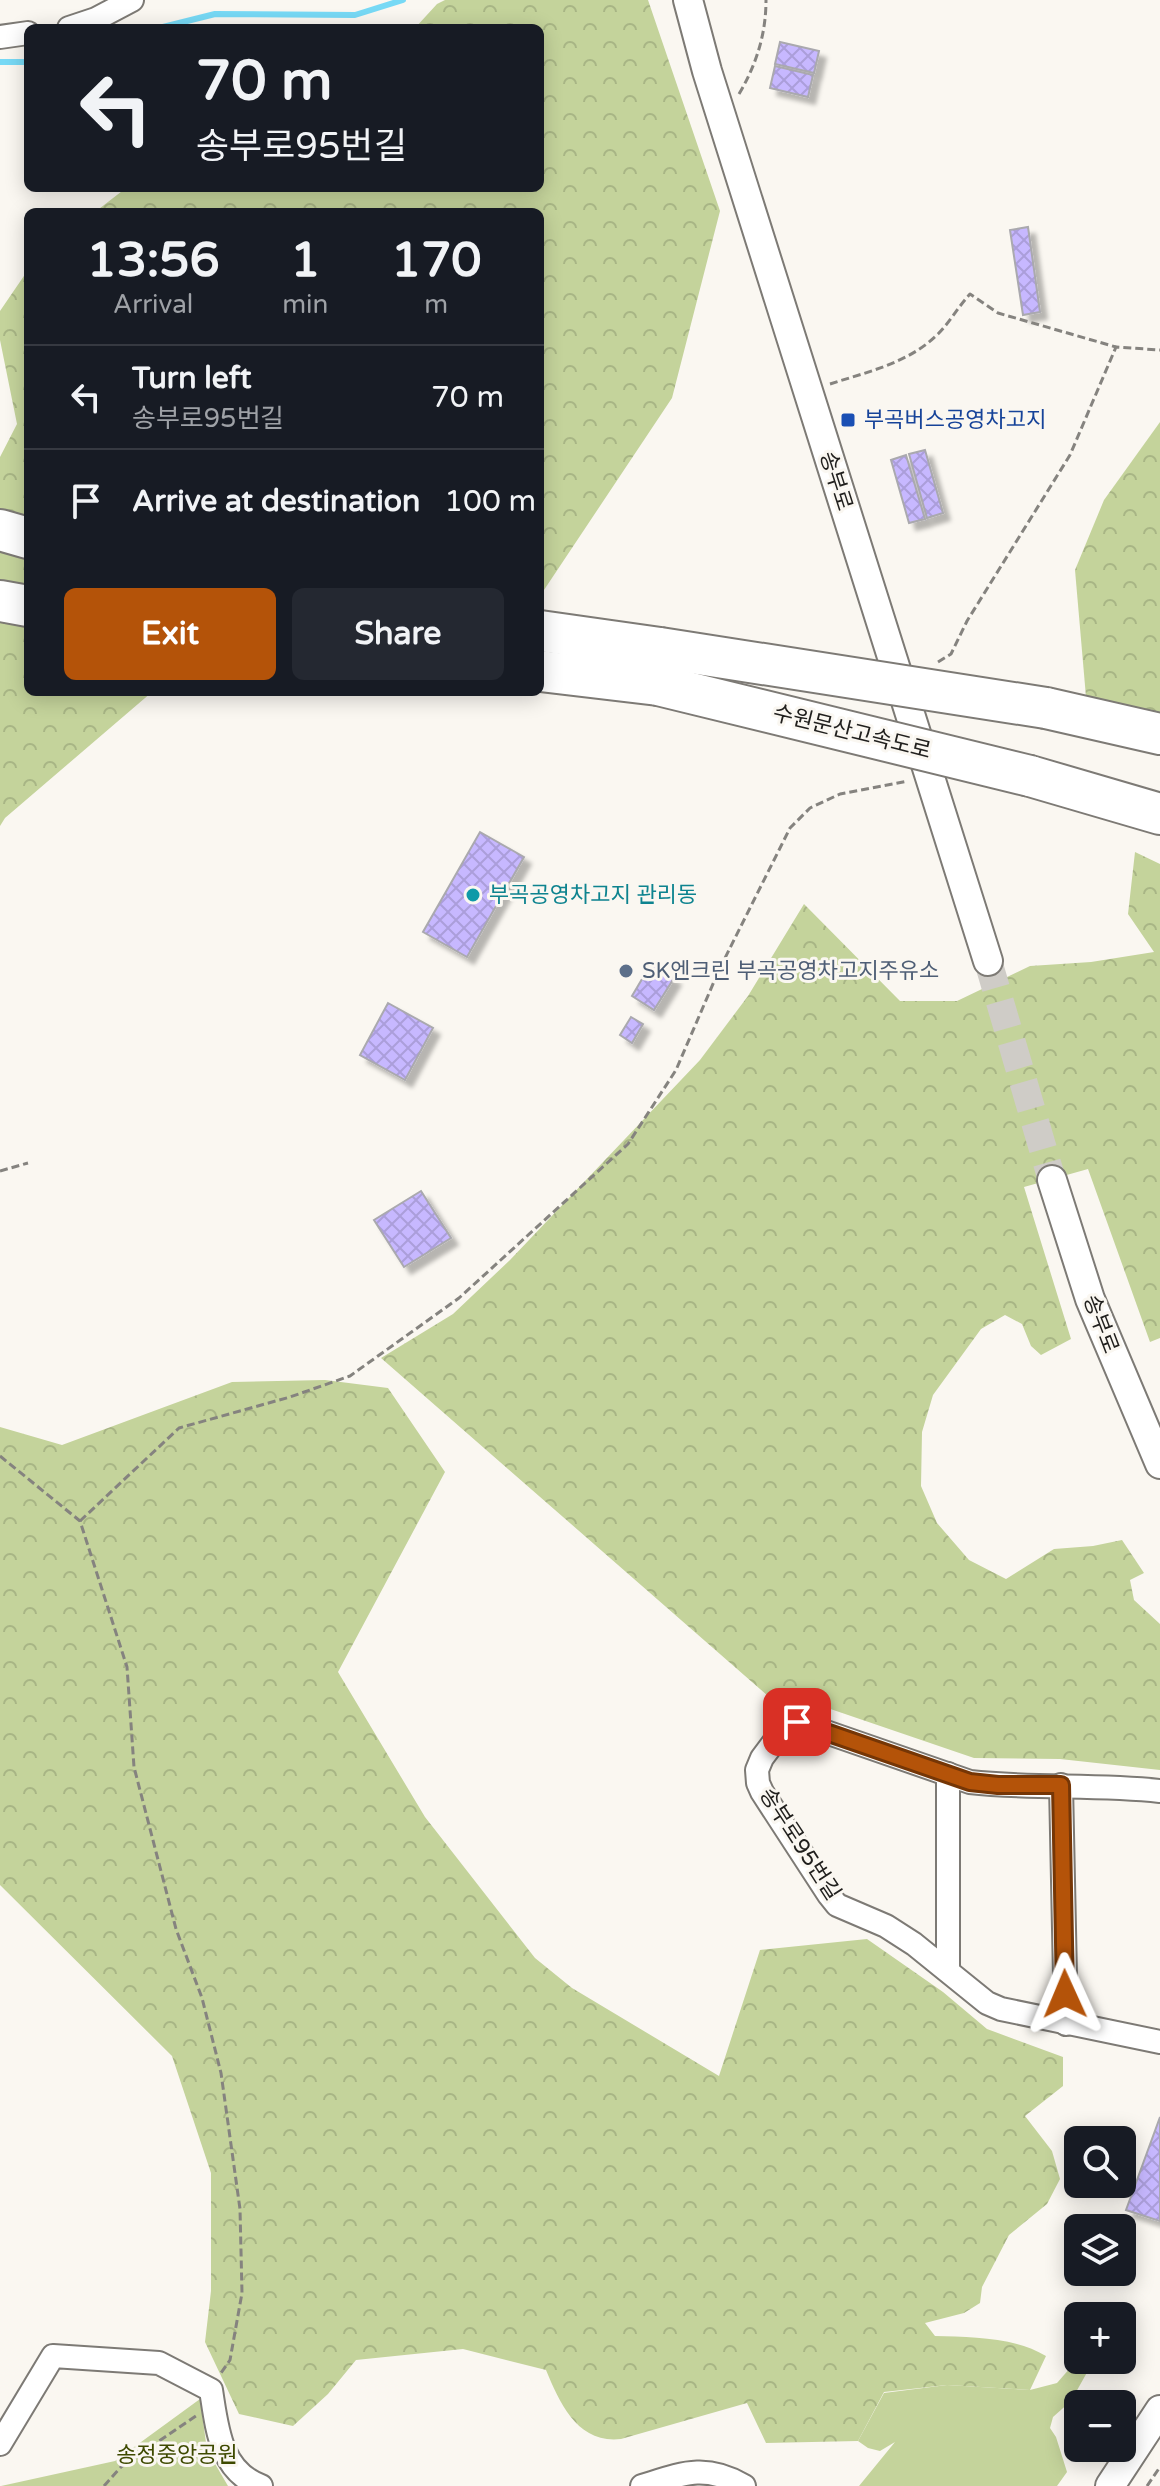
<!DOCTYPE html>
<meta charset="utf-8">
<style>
body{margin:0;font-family:"Varela Round","Noto Sans KR",sans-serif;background:#242831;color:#f1f3f6;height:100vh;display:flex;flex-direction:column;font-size:30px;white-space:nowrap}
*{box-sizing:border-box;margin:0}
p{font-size:26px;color:#9ea1a6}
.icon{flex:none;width:44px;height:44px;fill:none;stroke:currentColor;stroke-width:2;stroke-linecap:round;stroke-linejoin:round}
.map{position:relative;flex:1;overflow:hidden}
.sheet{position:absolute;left:24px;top:208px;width:520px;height:488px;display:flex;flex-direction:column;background:#171b24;border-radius:12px;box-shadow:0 4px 20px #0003}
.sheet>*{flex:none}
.top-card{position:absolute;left:24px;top:24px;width:520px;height:168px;border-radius:12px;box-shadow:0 4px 20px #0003;background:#171b24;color:#f1f3f6;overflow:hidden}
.controls{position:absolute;left:1064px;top:2126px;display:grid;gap:16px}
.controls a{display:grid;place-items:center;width:72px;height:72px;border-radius:12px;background:#171b24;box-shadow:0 4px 20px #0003;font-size:40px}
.pin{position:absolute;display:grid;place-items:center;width:68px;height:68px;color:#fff;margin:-34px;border-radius:16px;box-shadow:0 4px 12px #0006}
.me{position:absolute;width:88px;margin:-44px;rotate:359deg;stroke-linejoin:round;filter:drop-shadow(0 0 6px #0008)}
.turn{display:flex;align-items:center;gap:28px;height:168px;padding:0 40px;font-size:36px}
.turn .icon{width:104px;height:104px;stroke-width:2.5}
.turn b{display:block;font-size:56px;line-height:68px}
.eta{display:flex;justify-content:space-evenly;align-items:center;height:136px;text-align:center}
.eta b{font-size:48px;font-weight:700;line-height:56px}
.primary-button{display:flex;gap:16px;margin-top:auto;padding:16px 40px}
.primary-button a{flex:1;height:92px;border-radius:12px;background:#b45309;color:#fff;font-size:32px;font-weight:700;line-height:92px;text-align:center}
.primary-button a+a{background:#242831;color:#f1f3f6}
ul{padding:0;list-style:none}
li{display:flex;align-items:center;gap:24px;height:104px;padding:0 40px;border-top:2px solid #363941}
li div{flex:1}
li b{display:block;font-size:30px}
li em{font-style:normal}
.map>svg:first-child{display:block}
</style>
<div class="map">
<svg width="1160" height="2486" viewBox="0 0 1160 2486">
<defs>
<pattern id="forest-crowns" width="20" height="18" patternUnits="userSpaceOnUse" patternTransform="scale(2)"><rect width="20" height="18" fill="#c4d39b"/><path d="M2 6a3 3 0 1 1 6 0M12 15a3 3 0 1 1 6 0" fill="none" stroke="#a8b585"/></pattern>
<pattern id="building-cross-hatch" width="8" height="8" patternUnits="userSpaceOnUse" patternTransform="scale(2)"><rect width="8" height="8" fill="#c7b8ff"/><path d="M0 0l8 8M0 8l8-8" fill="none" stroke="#ab9eda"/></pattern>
<filter id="shadow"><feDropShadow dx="7" dy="7" stdDeviation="2" flood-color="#0004"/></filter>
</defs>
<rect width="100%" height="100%" fill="#faf7f1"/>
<g fill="#c4d39b">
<path d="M1078 2359 1094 2360 1071 2401 1053 2417 1050 2428 1056 2437 1067 2472 1057 2486H859L895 2442 880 2451 868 2448 858 2441 884 2393 947 2385 1030 2390 1057 2383Z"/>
<path d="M200 2399 207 2450 228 2486H1L115 2461Z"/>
</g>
<g fill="url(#forest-crowns)">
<path d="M445 0H648L720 211 672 398 540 596V212H95L126 188H540V28H415L437 4Z"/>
<path d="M28 270V692H152L5 818 0 826V457L17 424 0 340V311Z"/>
<path d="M1160 422V716L1086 697 1075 570 1104 500Z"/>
<path d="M1135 852 1160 864V1338L1150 1342 1088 1169 1024 1187 1071 1339 1041 1355 1031 1346 1022 1324 1005 1315 981 1329 933 1395 922 1432 921 1486 937 1523 969 1560 1006 1579 1054 1549 1093 1546 1122 1540 1144 1573 1130 1580 1134 1600 1160 1624V1770L1060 1759 974 1758 807 1701 776 1703 381 1358 453 1314 510 1260 700 1060 748 996 804 904 900 1001H957L1030 966 1091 962 1154 952 1128 914Z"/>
<path d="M325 1380 388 1388 445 1472 338 1672 425 1817 535 1958 572 1988 719 2076 760 1950 867 1939 943 1992 987 2029 1063 2057V2086L1025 2116 1052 2151 1060 2179 1047 2204 1009 2235 982 2287 980 2303 964 2313 925 2323 935 2336C972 2337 1014 2337 1046 2356L1030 2390 947 2385 884 2392 858 2441 766 2443 747 2403 621 2439C578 2444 560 2404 546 2370L463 2349 356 2360 328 2394 293 2426 239 2414 205 2342 211 2291V2173L172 2056 0 1885V1427L62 1445 232 1382Z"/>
</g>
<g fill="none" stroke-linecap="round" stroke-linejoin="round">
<g stroke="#77d9f5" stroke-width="6">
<path d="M159 28 215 14 355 15 403 0"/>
<path d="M0 62H28"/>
</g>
</g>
<g fill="url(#building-cross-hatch)" stroke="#aaa9ae" stroke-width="2" filter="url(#shadow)">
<path d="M780 42 819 51 814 73 775 64Z"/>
<path d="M775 66 813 75 808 97 770 88Z"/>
<path d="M1028 227 1040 312 1023 315 1010 230Z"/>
<path d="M925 450 943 513 927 518 909 454Z"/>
<path d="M906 455 925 519 909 523 891 460Z"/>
<path d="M480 832 524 857 467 957 423 932Z"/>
<path d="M651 964 674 978 654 1010 632 996Z"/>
<path d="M388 1003 433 1028 405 1080 360 1055Z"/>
<path d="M631 1017 643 1024 632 1043 620 1035Z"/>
<path d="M421 1191 451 1238 404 1267 374 1220Z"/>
<path d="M1160 2117V2221L1126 2210Z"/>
</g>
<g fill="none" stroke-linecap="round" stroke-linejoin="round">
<path stroke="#cfccc7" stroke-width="28" stroke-dasharray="28 14" stroke-linecap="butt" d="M988 961 1052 1180"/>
<g stroke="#7d7a75" stroke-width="26">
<g id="minor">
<path d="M69 28 96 19 132 0"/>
<path d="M0 37 28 33"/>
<path d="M948 1774V1970"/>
<path d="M1061 1785 1066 2024"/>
<path d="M1160 1791C1097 1784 1033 1789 970 1782L797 1722 783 1730 762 1758 757 1770 758 1783 762 1792 829 1895 837 1905 886 1926 914 1944 987 2003 1001 2009 1160 2042"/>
<path d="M0 2444 53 2356 159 2363 211 2390C217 2428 220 2471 261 2486"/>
<path d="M642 2486C681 2474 705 2463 744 2486"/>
</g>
</g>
<g stroke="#7d7a75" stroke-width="32">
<g id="tertiary">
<path d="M688 0 707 71 988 961"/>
<path d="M1052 1180 1090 1299 1160 1464"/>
<path d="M1110 2486 1160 2410"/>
</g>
</g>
<g stroke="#7d7a75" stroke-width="44">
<g id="motorway">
<path d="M0 530 28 538"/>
<path d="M0 601 28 606"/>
<path d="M540 631 660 648"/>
<path d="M540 671 658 685"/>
<path d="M1046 708 1160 734"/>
<path d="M1030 776 1160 814"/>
</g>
</g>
<g stroke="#85837f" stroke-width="3" stroke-dasharray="8 4" stroke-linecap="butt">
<path d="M739 94C756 65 766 35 766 0"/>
<path d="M830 384C867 372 909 363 938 334 950 322 958 307 970 294L998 313 1116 347"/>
<path d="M938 662 951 654 967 621 1070 455 1116 347 1160 350"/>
<path d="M0 1171 28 1163"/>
<path d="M0 1456 80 1521 127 1667 134 1767 176 1929 202 1998 221 2073 240 2209 242 2293 230 2360 221 2373"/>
<path d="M80 1521 179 1428 290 1397 350 1376 459 1298 628 1144 676 1070 719 970 790 828 810 808 840 794 908 781"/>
<path d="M104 2486 121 2467 196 2416"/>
<path d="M1147 2486 1160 2467"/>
</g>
<use href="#minor" stroke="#fff" stroke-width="22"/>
<use href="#tertiary" stroke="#fff" stroke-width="28"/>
<use href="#motorway" stroke="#fff" stroke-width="40"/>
<g stroke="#7d7a75" stroke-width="44" stroke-linecap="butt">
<g id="motorway-bridge">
<path d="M660 648 1046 708"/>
<path d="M658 685 1030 776"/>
</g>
</g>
<use href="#motorway-bridge" stroke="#fff" stroke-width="40"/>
</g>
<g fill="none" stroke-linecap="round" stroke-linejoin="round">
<g stroke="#753606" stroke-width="20">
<path id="route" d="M797 1722 970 1782 998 1785H1061L1065 1994"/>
</g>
<use href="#route" stroke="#b45309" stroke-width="14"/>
</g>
<rect fill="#1a4fb4" stroke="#faf7f1" stroke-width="3" x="840" y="412" width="16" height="16" rx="4"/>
<circle fill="#0f9aa8" stroke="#faf7f1" stroke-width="3" cx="473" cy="895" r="8"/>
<circle fill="#5c6f8a" stroke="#faf7f1" stroke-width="3" cx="626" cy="971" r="8"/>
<g text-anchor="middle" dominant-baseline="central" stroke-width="6" stroke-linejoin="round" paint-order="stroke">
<g font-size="22" fill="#164399" stroke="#faf7f1" text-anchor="start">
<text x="864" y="420">부곡버스공영차고지</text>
</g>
<g font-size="22" fill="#21201e" stroke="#faf7f1">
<text transform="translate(836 481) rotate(72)">송부로</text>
<text transform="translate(852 732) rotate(14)">수원문산고속도로</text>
<text transform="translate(1101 1324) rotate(69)">송부로</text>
<text transform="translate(800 1844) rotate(57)">송부로95번길</text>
</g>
<g font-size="22" fill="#0d838f" stroke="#faf7f1" text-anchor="start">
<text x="489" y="895">부곡공영차고지 관리동</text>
</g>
<g font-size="22" fill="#4e5e75" stroke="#faf7f1" text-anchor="start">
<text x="642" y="971">SK엔크린 부곡공영차고지주유소</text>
</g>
<g font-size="22" fill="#3e4a00" stroke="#faf7f1">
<text x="177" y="2455">송정중앙공원</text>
</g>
</g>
</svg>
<div class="controls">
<a><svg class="icon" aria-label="search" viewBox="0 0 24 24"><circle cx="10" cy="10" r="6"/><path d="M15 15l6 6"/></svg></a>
<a><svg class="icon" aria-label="layers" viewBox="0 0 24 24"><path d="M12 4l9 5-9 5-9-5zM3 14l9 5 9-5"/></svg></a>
<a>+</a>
<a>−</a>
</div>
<div class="pin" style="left:797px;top:1722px;background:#d93025"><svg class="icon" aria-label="arrive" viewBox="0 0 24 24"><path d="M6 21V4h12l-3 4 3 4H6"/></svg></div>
<svg class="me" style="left:1065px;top:1994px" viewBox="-20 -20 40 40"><path d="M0-17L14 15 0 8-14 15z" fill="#b45309" stroke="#fff" stroke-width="4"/></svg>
<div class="top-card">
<div class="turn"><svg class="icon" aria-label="left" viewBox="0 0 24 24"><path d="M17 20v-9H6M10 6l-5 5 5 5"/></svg><div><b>70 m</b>송부로95번길</div></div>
</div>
<section class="sheet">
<div class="eta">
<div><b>13:56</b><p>Arrival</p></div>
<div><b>1</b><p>min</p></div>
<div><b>170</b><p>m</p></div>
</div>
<ul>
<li><svg class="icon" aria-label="left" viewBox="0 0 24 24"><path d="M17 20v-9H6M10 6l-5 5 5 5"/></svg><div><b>Turn left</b><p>송부로95번길</p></div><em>70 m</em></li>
<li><svg class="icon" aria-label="arrive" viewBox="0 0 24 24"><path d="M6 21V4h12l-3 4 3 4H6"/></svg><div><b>Arrive at destination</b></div><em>100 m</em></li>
</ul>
<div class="primary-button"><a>Exit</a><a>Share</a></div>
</section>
</div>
